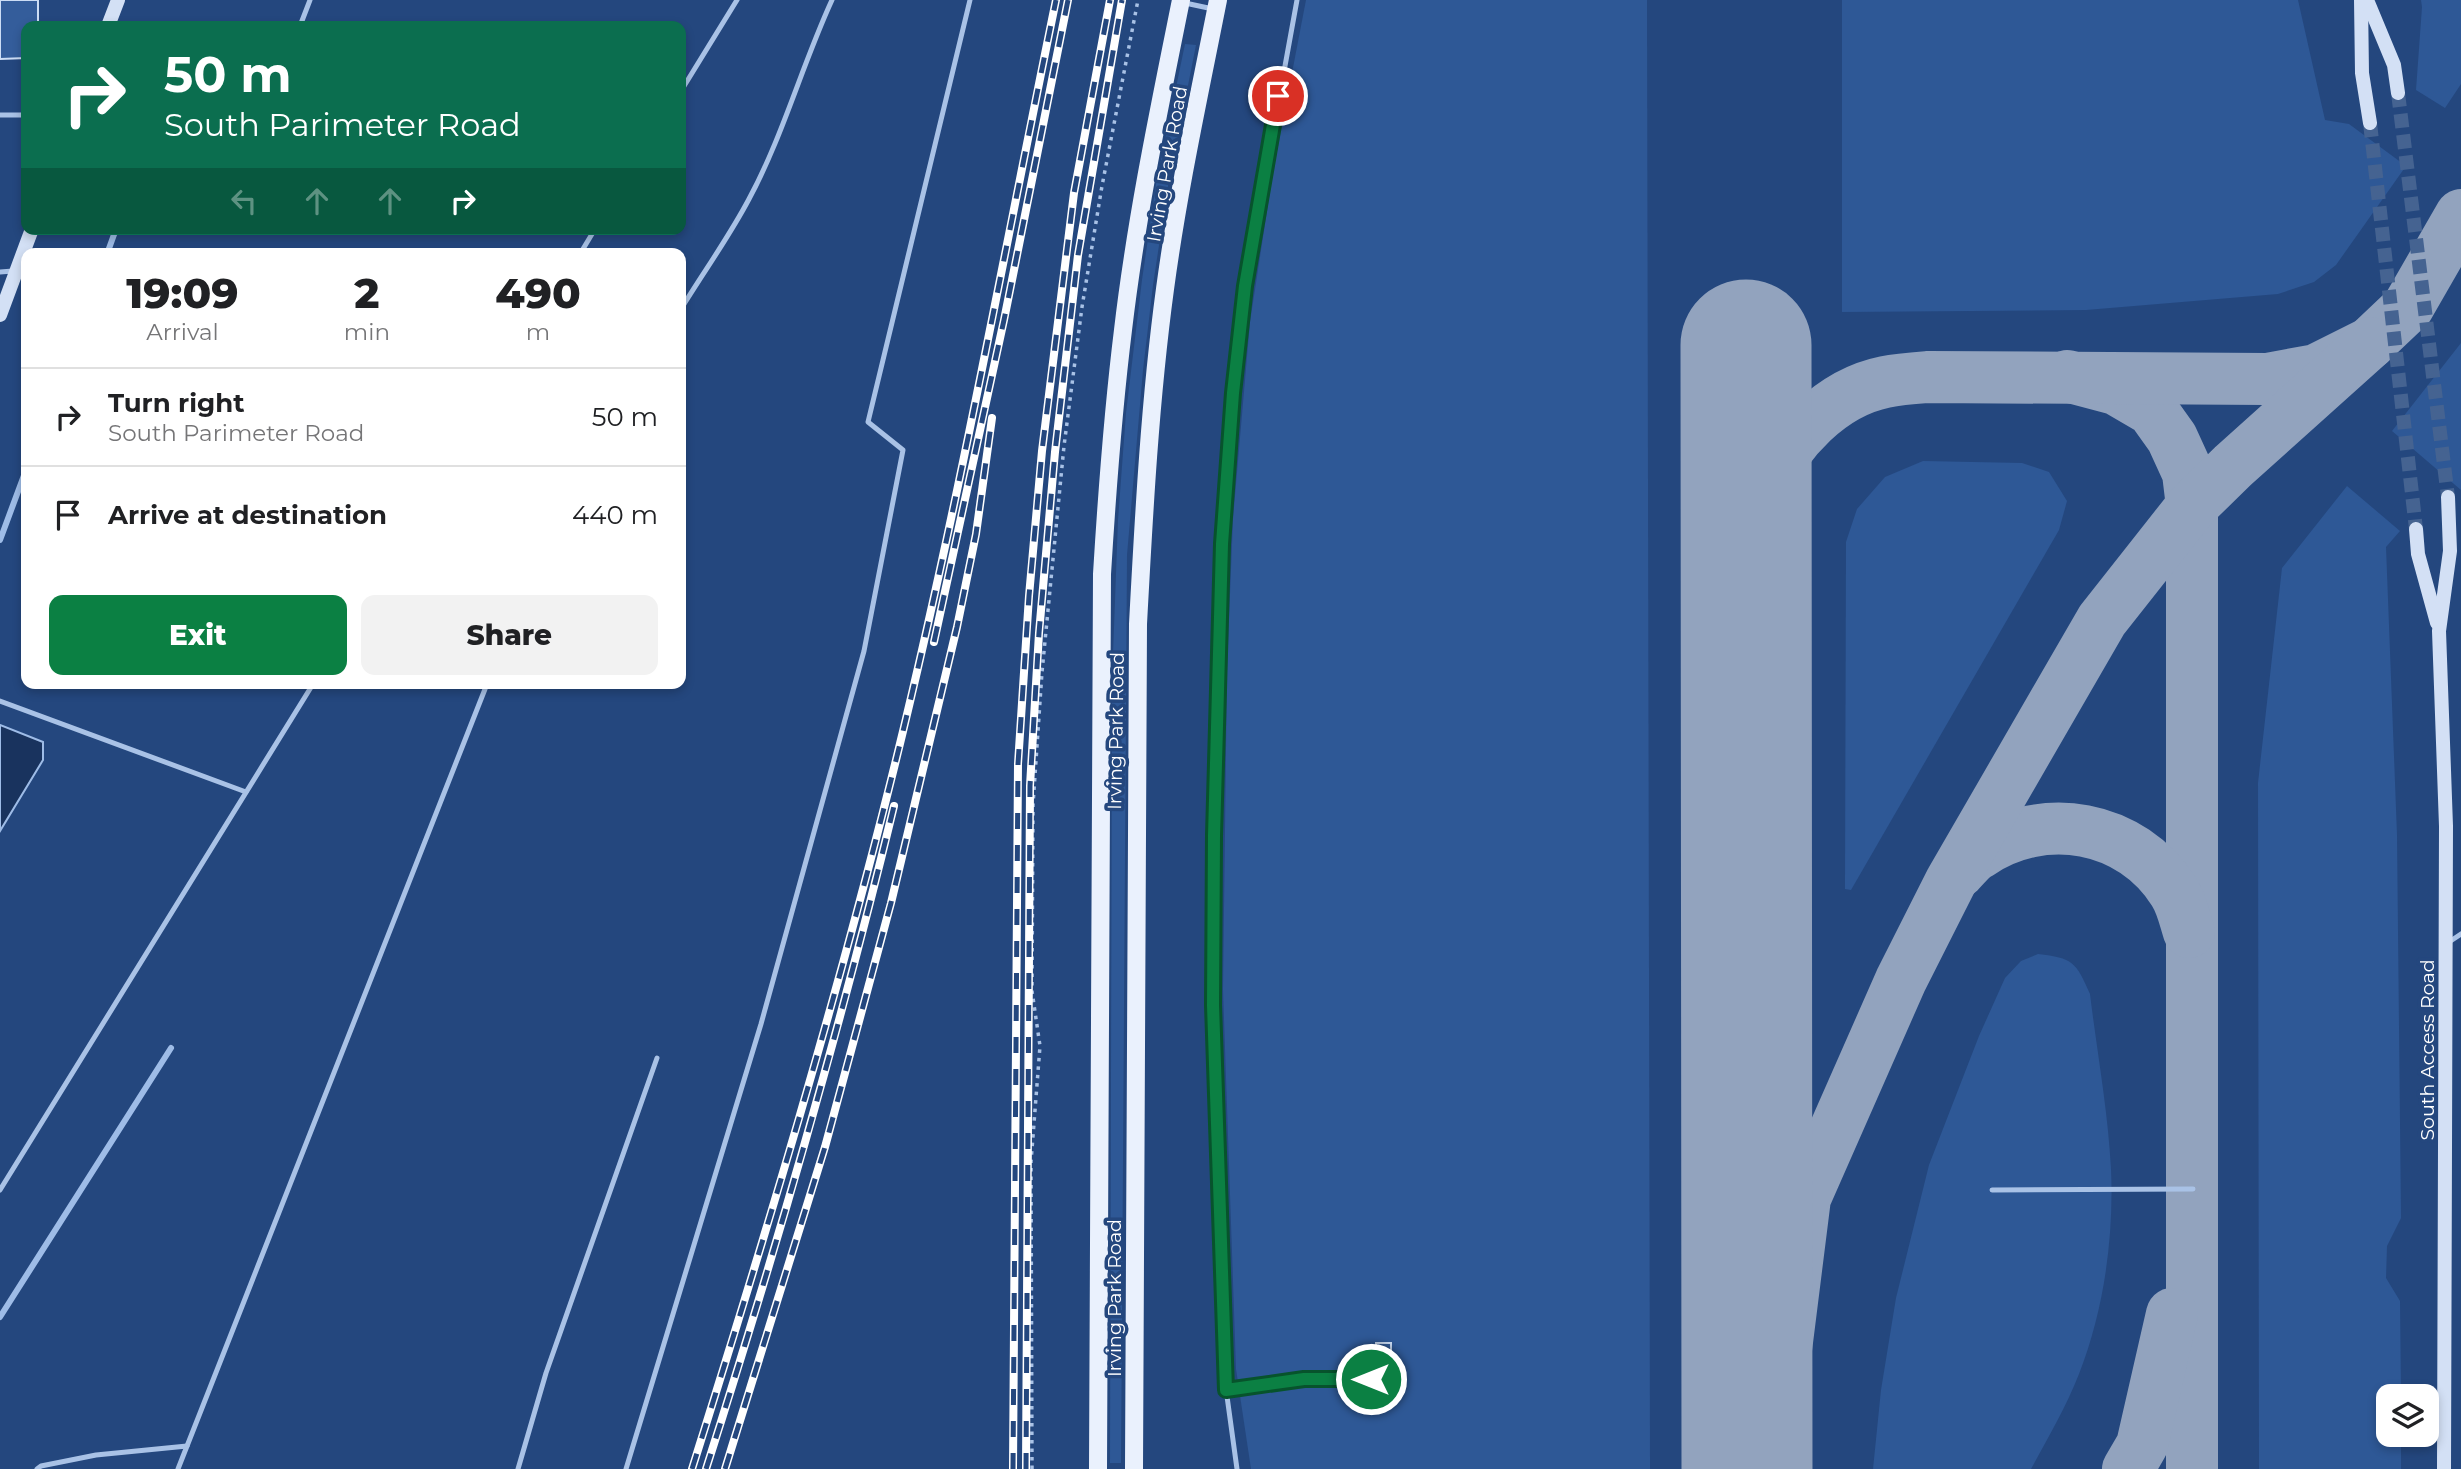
<!DOCTYPE html>
<style>
body{margin:0;font-family:Montserrat,sans-serif;background:#f2f2f2;color:#202124;height:100vh;display:flex;flex-direction:column;font-size:26px;white-space:nowrap}
*{box-sizing:border-box;margin:0}
p{font-size:23px;color:#757577}
.icon{flex:none;width:38px;height:38px;fill:none;stroke:currentColor;stroke-width:2;stroke-linecap:round;stroke-linejoin:round}
.map{position:relative;flex:1;overflow:hidden}
.details{position:absolute;left:21px;top:248px;width:665px;height:441px;display:flex;flex-direction:column;background:#fff;border-radius:14px;box-shadow:0 4px 10px #0003}
.details>*{flex:none}
.top-card{position:absolute;left:21px;top:21px;width:665px;height:214px;border-radius:14px;box-shadow:0 4px 10px #0003;background:#0b6e4f;color:#fff;overflow:hidden}
.controls{position:absolute;left:2376px;top:1384px;display:grid;gap:14px}
.controls a{display:grid;place-items:center;width:63px;height:63px;border-radius:14px;background:#fff;box-shadow:0 4px 10px #0003;font-size:35px}
.pin{position:absolute;display:grid;place-items:center;width:60px;height:60px;color:#fff;margin:-30px;border:4px solid #fff;border-radius:50%;box-shadow:0 2px 7px #0007}
.me{position:absolute;width:77px;margin:-38px;rotate:270deg;stroke-linejoin:round;filter:drop-shadow(0 0 5px #0008)}
.turn{display:flex;align-items:center;gap:24px;height:147px;padding:0 28px;font-size:32px}
.turn .icon{width:91px;height:91px;stroke-width:2.5}
.turn b{display:block;font-size:49px;line-height:60px}
.lanes{display:flex;align-items:center;height:66px;padding:0 28px;background:#0003;justify-content:center;gap:35px;direction:ltr}
.lanes .off{opacity:.35}
.eta{display:flex;justify-content:space-evenly;align-items:center;height:119px;text-align:center}
.eta b{font-size:42px;font-weight:800;line-height:49px}
.cta{display:flex;gap:14px;margin-top:auto;padding:14px 28px}
.cta a{flex:1;height:80px;border-radius:14px;background:#0b8043;color:#fff;font-size:28px;font-weight:800;line-height:80px;text-align:center}
.cta a+a{background:#f2f2f2;color:#202124}
ul{padding:0;list-style:none}
li{display:flex;align-items:center;gap:21px;height:98px;padding:0 28px;border-top:2px solid #e0e0e0}
li div{flex:1}
li b{display:block;font-size:26px}
li em{font-style:normal}
.map>svg:first-child{display:block}
</style>
<div class="map">
<svg width="2461" height="1469" viewBox="0 0 2461 1469">
<rect width="100%" height="100%" fill="#24477e"/>
<g fill="#2e5896">
<path d="M1306 0H1647L1650 1469H1251L1236 1369 1223 990 1227 670 1233 519 1250 322 1273 172Z"/>
<path d="M1842 0H2298L2325 120 2349 124 2406 166 2336 265 2314 282 2278 294 2086 310 1842 312Z"/>
<path d="M2421 0H2461V84L2445 108 2416 90 2422 7Z"/>
<path d="M1185 44 1196 45 1168 186 1153 285 1143 370 1127 555 1121 1463H1110L1112 681 1118 520 1126 413 1142 280 1156 184Z"/>
<path d="M2461 343V490L2392 431Z"/>
<path d="M1923 461 2022 463 2049 472 2067 501 2059 530 1851 890 1845 889 1846 542 1857 509 1885 477Z"/>
<path d="M2347 486 2400 531 2386 547 2397 835 2401 1218 2387 1246 2386 1278 2400 1301 2401 1396H2389V1435H2401V1469H2259L2258 783 2282 568Z"/>
<path d="M2038 954C2073 958 2076 962 2090 994 2097 1052 2108 1111 2111 1169 2114 1237 2104 1310 2079 1374 2066 1407 2048 1438 2031 1469H1873L1881 1390 1896 1298 1929 1165 1979 1036 2005 978 2021 961Z"/>
</g>
<path fill="#19335e" stroke="#9ebce7" stroke-width="2" d="M0 725 43 742V760L0 831Z"/>
<g fill="none" stroke-linecap="round" stroke-linejoin="round">
<g stroke="#9ebce7" stroke-width="6">
<path d="M107 254 116 229"/>
<path d="M0 540 26 470"/>
<path d="M0 1317 171 1048"/>
</g>
<g stroke="#92a3be" stroke-width="52">
<path d="M2067 376 2116 389 2152 410 2172 438 2188 473 2192 506V1469"/>
<path d="M1746 541C1752 524 1756 505 1764 489 1787 441 1830 393 1885 382 1899 379 1914 378 1928 377L2267 379 2316 370 2370 343 2408 307 2461 215"/>
<path d="M1959 872C1965 866 1971 858 1978 854 2043 809 2132 825 2174 892 2182 904 2185 920 2189 932"/>
<path d="M1771 1469 1805 1198 1901 980 1951 881 2102 620 2192 506 2233 466 2370 343"/>
<path d="M2128 1469 2142 1445 2172 1314"/>
</g>
<path stroke="#92a3be" stroke-width="131" d="M1746 345 1747 1469"/>
</g>
<g fill="#345d9b" stroke="#ccddf5" stroke-width="2">
<path d="M0 0H38V26H26V58L0 59Z"/>
<path d="M1376 1343H1391V1362L1376 1361Z"/>
</g>
<g fill="none" stroke-linecap="round" stroke-linejoin="round">
<g stroke="#456391" stroke-width="14" stroke-dasharray="14 7" stroke-linecap="butt">
<path d="M2398 93 2448 497"/>
<path d="M2370 123 2416 529"/>
</g>
<path stroke="#a9c2e6" stroke-width="3.5" stroke-dasharray="3.5 5" stroke-linecap="butt" d="M1032 1469 1031 1162 1040 1046 1032 991 1033 805 1042 672 1064 446 1082 307 1102 186 1138 0"/>
<g stroke="#a9c2e6" stroke-width="5">
<path d="M1185 3 1213 9"/>
<path d="M300 26 310 0"/>
<path d="M681 91 737 0"/>
<path d="M0 115H26"/>
<path d="M580 254 595 229"/>
<path d="M0 272 13 271"/>
<path d="M681 309C703 273 729 237 749 199 783 136 802 65 832 0"/>
<path d="M0 701 246 792"/>
<path d="M2449 942 2461 934"/>
<path d="M0 1190 313 684"/>
<path d="M1992 1190 2193 1189"/>
<path d="M1226 1389 1304 1379H1371"/>
<path d="M37 1469 41 1466 96 1455 187 1446"/>
<path d="M178 1469 487 684"/>
<path d="M518 1469 546 1373 657 1058"/>
<path d="M626 1469 761 1024 864 651 903 450 868 422 970 0"/>
<path d="M1237 1469 1226 1389 1213 1005 1214 836 1222 544 1233 393 1245 286 1297 0"/>
</g>
<g stroke="#d3e0f5" stroke-width="14">
<path d="M2361 0 2362 73 2370 123"/>
<path d="M2367 0 2394 65 2398 93"/>
<path d="M108 26 118 0"/>
<path d="M0 315 32 229"/>
<path d="M2416 529 2418 554 2437 623"/>
<path d="M2444 1469 2446 826 2439 631 2450 551 2448 497"/>
</g>
<g stroke="#eaf1fd" stroke-width="18">
<path d="M1098 1469 1102 574C1107 492 1113 411 1123 330 1136 219 1159 109 1181 0"/>
<path d="M1134 1469 1138 624C1144 512 1150 400 1165 289 1178 192 1199 96 1218 0"/>
</g>
<g stroke="#fff" stroke-width="8">
<g id="rail">
<path d="M934 642 1004 320 1068 0"/>
<path d="M692 1469C766 1234 837 999 896 760 958 508 1004 253 1056 0"/>
<path d="M706 1469C776 1250 840 1029 894 806"/>
<path d="M725 1469 825 1147 891 903 957 627 976 534 992 418"/>
<path d="M1013 1469 1018 764 1029 596 1042 451 1074 193 1110 0"/>
<path d="M1026 1469 1030 786 1039 633 1055 452 1078 255 1122 0"/>
</g>
</g>
<use href="#rail" stroke="#24477e" stroke-width="5" stroke-dasharray="16" stroke-linecap="butt"/>
</g>
<g fill="none" stroke-linecap="round" stroke-linejoin="round">
<g stroke="#07532c" stroke-width="18">
<path id="route" d="M1278 96 1245 286 1233 393 1222 544 1214 836 1213 1005 1226 1390 1304 1379H1371"/>
</g>
<use href="#route" stroke="#0b8043" stroke-width="12"/>
</g>
<g text-anchor="middle" dominant-baseline="central" stroke-width="7" stroke-linejoin="round" paint-order="stroke">
<g font-size="19" fill="#fff" stroke="#24477e">
<text transform="translate(1167 164) rotate(-80)">Irving Park Road</text>
<text transform="translate(1116 731) rotate(-89)">Irving Park Road</text>
<text transform="translate(2427 1050) rotate(-90)">South Access Road</text>
<text transform="translate(1114 1298) rotate(-90)">Irving Park Road</text>
</g>
</g>
</svg>
<div class="controls">
<a><svg class="icon" aria-label="layers" viewBox="0 0 24 24"><path d="M12 4l9 5-9 5-9-5zM3 14l9 5 9-5"/></svg></a>
</div>
<div class="pin" style="left:1278px;top:96px;background:#d93025"><svg class="icon" aria-label="arrive" viewBox="0 0 24 24"><path d="M6 21V4h12l-3 4 3 4H6"/></svg></div>
<svg class="me" style="left:1371px;top:1379px" viewBox="-20 -20 40 40"><circle r="17" fill="#0b8043" stroke="#fff" stroke-width="3"/><path d="M0-11L8 9 0 5-8 9z" fill="#fff"/></svg>
<div class="top-card">
<div class="turn"><svg class="icon" aria-label="right" viewBox="0 0 24 24"><path d="M7 20v-9h11M14 6l5 5-5 5"/></svg><div><b>50 m</b>South Parimeter Road</div></div>
<div class="lanes"><svg class="icon off" aria-label="left" viewBox="0 0 24 24"><path d="M17 20v-9H6M10 6l-5 5 5 5"/></svg><svg class="icon off" aria-label="ahead" viewBox="0 0 24 24"><path d="M12 20V5M6 11l6-6 6 6"/></svg><svg class="icon off" aria-label="ahead" viewBox="0 0 24 24"><path d="M12 20V5M6 11l6-6 6 6"/></svg><svg class="icon" aria-label="right" viewBox="0 0 24 24"><path d="M7 20v-9h11M14 6l5 5-5 5"/></svg></div>
</div>
<section class="details">
<div class="eta">
<div><b>19:09</b><p>Arrival</p></div>
<div><b>2</b><p>min</p></div>
<div><b>490</b><p>m</p></div>
</div>
<ul>
<li><svg class="icon" aria-label="right" viewBox="0 0 24 24"><path d="M7 20v-9h11M14 6l5 5-5 5"/></svg><div><b>Turn right</b><p>South Parimeter Road</p></div><em>50 m</em></li>
<li><svg class="icon" aria-label="arrive" viewBox="0 0 24 24"><path d="M6 21V4h12l-3 4 3 4H6"/></svg><div><b>Arrive at destination</b></div><em>440 m</em></li>
</ul>
<div class="cta"><a>Exit</a><a>Share</a></div>
</section>
</div>
